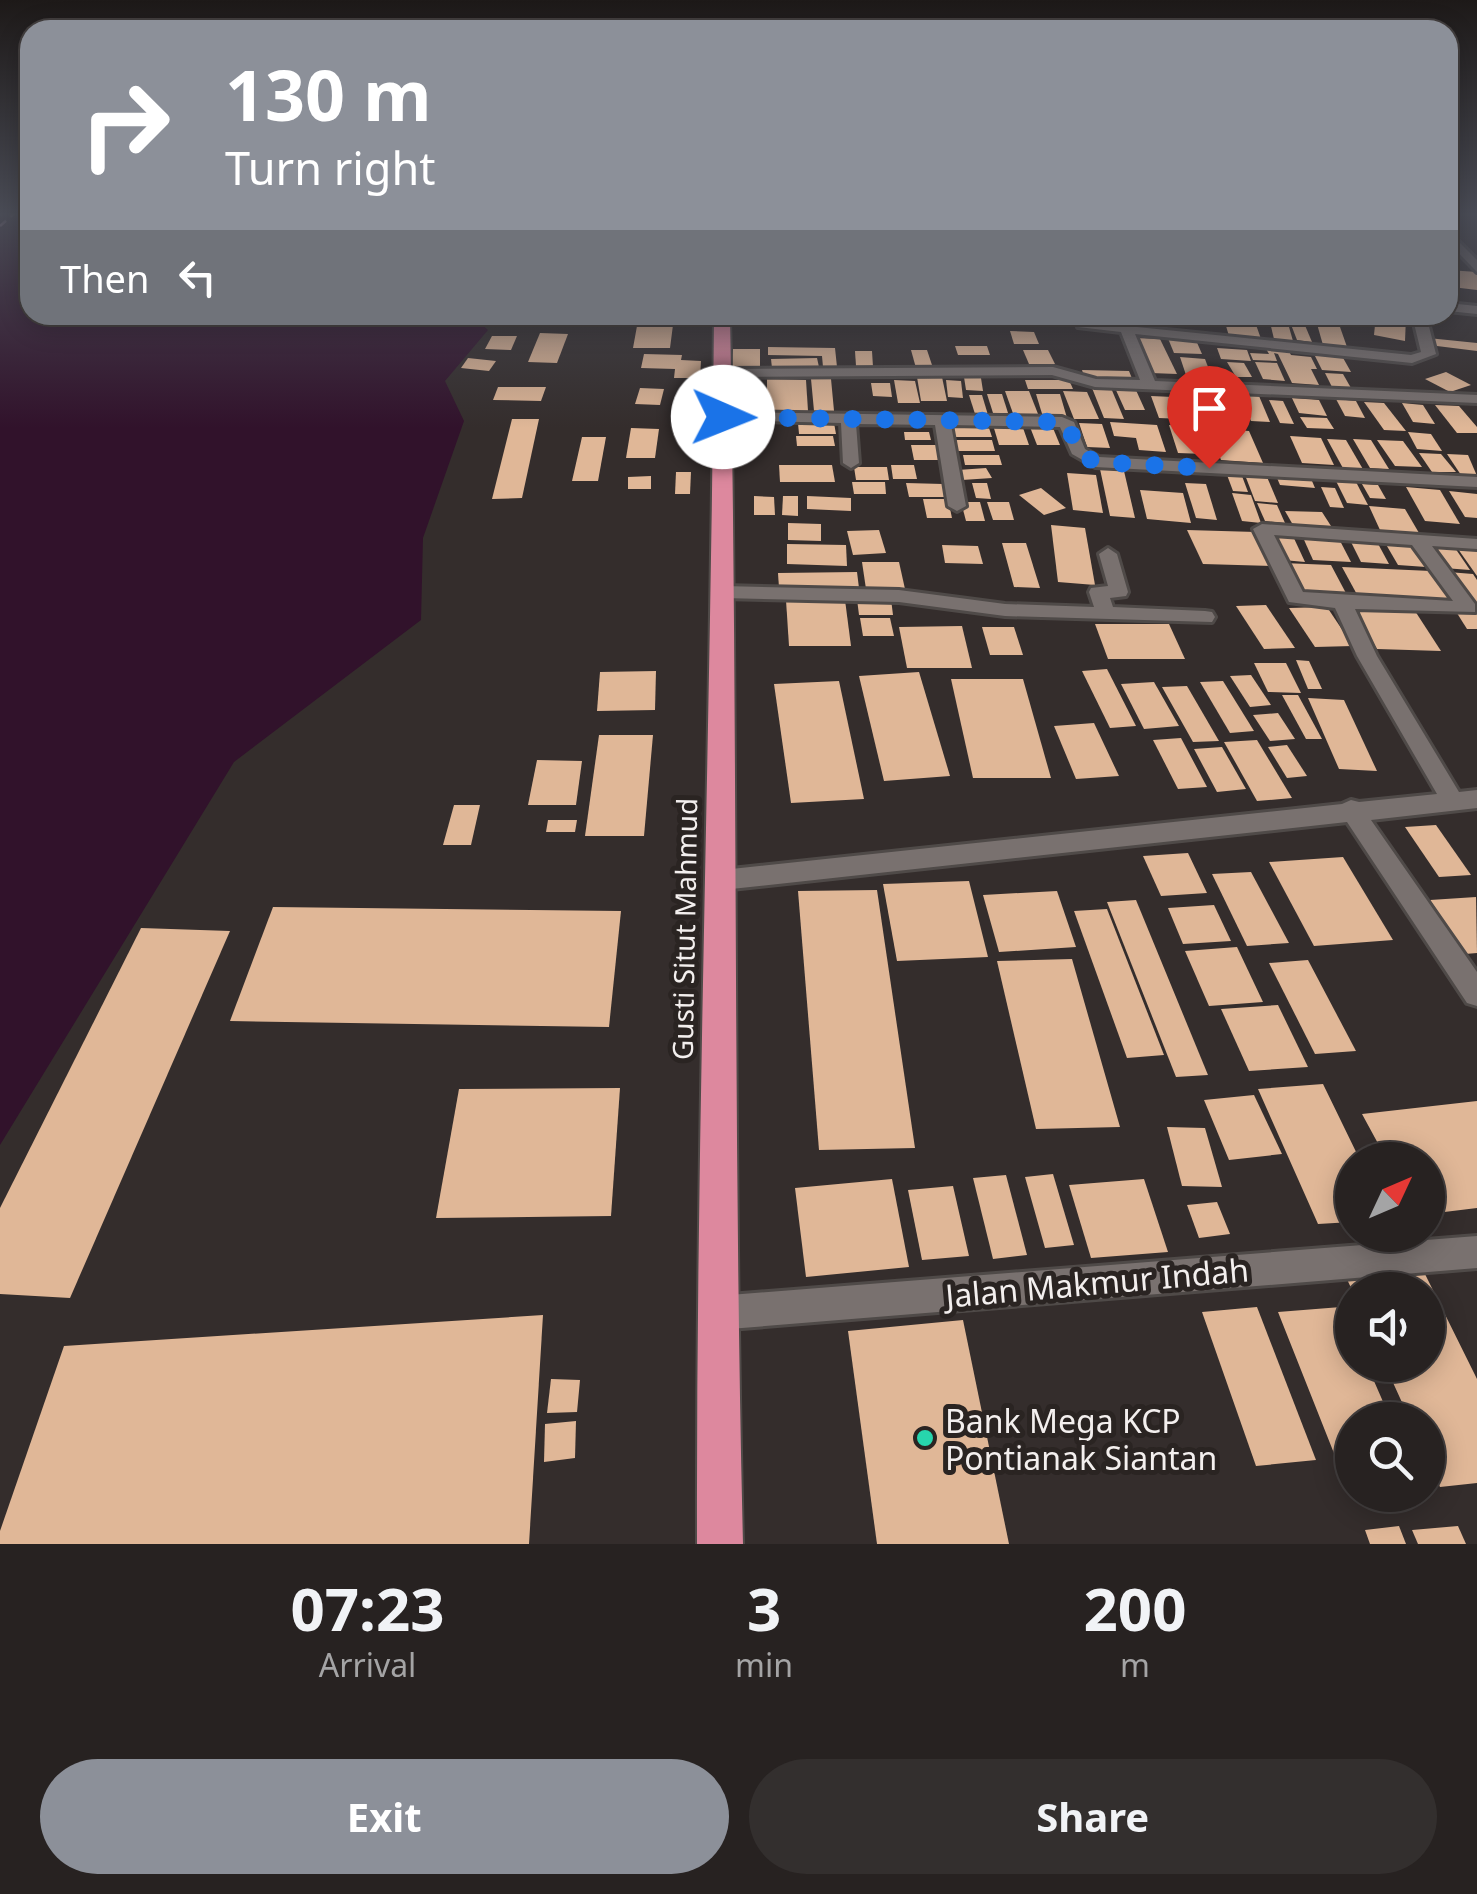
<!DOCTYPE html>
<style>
body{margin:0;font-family:"Noto Sans",sans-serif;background:#332f2e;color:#f1f3f6;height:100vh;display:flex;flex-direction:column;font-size:38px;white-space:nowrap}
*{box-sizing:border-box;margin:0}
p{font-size:32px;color:#a4a4a5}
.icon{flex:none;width:55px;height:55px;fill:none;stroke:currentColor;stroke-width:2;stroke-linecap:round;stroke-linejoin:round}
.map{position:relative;height:1544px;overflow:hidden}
.sheet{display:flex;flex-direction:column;background:#272221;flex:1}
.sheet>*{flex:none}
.banner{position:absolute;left:20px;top:20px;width:1438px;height:305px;border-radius:30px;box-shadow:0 5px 25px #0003,0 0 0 2px #433f3f;background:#8c9099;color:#fff;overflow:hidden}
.needle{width:65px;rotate:46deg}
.buttons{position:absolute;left:1335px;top:1142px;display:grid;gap:20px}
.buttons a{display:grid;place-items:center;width:110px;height:110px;border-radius:50%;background:#272221;box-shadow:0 5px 25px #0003,0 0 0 2px #433f3f;font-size:50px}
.pin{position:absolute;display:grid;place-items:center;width:85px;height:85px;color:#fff;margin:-102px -42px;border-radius:50% 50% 50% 0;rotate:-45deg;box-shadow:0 0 10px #0007}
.pin .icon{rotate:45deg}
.me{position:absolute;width:110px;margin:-55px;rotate:91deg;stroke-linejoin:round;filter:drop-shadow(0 0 8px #0008)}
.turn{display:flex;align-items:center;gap:35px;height:210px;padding:0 40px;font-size:45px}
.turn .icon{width:130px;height:130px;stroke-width:2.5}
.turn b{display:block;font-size:70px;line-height:85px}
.then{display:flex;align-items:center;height:95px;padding:0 40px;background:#0003;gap:20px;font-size:38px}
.eta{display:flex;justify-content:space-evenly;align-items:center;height:170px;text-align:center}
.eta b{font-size:60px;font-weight:700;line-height:70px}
.cta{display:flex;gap:20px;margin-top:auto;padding:20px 40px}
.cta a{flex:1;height:115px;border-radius:60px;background:#8c9099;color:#fff;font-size:40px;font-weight:700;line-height:115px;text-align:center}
.cta a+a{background:#332f2e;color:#f1f3f6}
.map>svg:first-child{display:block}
</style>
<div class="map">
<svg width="1477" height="1544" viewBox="0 0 1477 1544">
<rect width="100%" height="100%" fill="#342d2c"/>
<path fill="#31122b" d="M0 212H30V315H471L488 330 445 381 464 421 423 538 421 620 234 762 0 1145Z"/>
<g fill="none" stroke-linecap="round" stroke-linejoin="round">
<path stroke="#fbbceb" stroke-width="2.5" stroke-dasharray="8 6" stroke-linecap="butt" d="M0 226 16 212"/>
</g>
<g fill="#e0b797">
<path d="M1448 270 1477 272V290L1452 287Z"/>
<path d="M512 315 511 322 476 323 478 316Z"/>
<path d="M666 315 698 316 697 325H673L670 348H633L637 326H665Z"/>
<path d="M770 315H822L824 323 772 325Z"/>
<path d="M836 315H871L873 323H837Z"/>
<path d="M880 315H1039L1043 324 883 325Z"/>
<path d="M1376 315 1406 317 1405 341 1374 335Z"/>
<path d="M1223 316 1254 319 1261 339 1229 336Z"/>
<path d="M1269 318 1287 320 1293 341 1274 339Z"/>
<path d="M1290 322 1304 323 1312 342 1297 340Z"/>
<path d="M1317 324 1340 327 1347 347 1323 345Z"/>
<path d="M1010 331 1034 332 1039 344H1014Z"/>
<path d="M540 333 568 334 557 363 528 362Z"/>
<path d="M492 336H517L511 350 485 349Z"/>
<path d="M1167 336 1195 338 1202 354 1174 353Z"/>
<path d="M1135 338 1160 339 1177 374 1151 373Z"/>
<path d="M1428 338 1477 343V351L1429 345Z"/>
<path d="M955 346H987L990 355H958Z"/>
<path d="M768 347 835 348 837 367H823L822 356 768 355Z"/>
<path d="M1265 347 1288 349 1291 355 1311 357 1317 369H1311L1319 385 1292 383 1278 354 1274 353 1277 361 1253 360 1250 353 1269 354Z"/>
<path d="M1217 348 1247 350 1251 361 1221 359Z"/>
<path d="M733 349H760V367L732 366Z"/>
<path d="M911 350H927L933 368H916Z"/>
<path d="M1023 350H1048L1055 364H1029Z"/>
<path d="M855 351H872L873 367 856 366Z"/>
<path d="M644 354 682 355 681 360 701 361 700 378H674L675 369 641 368Z"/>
<path d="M1314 354 1342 356 1351 372 1322 370Z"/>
<path d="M1180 357 1205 359 1213 380 1187 378Z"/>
<path d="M468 358 496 361 489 371 461 368Z"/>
<path d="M817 358 819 367 772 368 771 359Z"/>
<path d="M1227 362 1244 363 1252 377H1236Z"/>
<path d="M1255 362 1277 363 1285 381 1263 379Z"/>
<path d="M1082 370 1129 371 1133 381 1085 379Z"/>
<path d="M1446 372 1471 385 1450 392 1425 379Z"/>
<path d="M1325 373 1343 374 1351 388 1332 387Z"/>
<path d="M917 377H942L947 401H921Z"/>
<path d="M964 377 981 378 983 391 966 390Z"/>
<path d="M767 379 806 380 808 411H767Z"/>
<path d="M811 379H831L834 411H814Z"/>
<path d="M894 380 915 381 920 403H898Z"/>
<path d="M946 380 961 381 963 398 948 397Z"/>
<path d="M1025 380H1069L1073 389H1028Z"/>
<path d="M871 383H890L892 397 873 396Z"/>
<path d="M498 387H546L541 401 493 400Z"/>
<path d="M640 388 664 389 660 405 635 404Z"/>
<path d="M1092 388H1111L1124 419 1104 418Z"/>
<path d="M1115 388H1135L1145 410H1125Z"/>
<path d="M1005 391H1029L1040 419H1015Z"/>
<path d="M1063 391 1087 392 1099 419H1074Z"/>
<path d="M987 394H1002L1008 413H993Z"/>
<path d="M1036 394H1060L1067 418 1043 417Z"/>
<path d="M969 395H982L988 415 975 414Z"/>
<path d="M1201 395 1233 397 1245 422 1212 421Z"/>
<path d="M1240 395 1259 396 1270 422 1251 421Z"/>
<path d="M1151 396 1173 397 1183 419 1159 418Z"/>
<path d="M1292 398 1319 400 1327 416 1299 413Z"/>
<path d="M1336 399 1356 401 1365 418 1345 416Z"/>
<path d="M1269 400 1283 401 1294 424 1280 423Z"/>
<path d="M1364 402 1384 403 1406 431 1384 430Z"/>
<path d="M1402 403 1423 405 1435 424 1413 422Z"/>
<path d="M1435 405 1459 406 1477 427V433H1457Z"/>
<path d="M1300 417 1327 418 1334 429 1307 428Z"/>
<path d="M512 419H539L522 498 492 499Z"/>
<path d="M744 421H770V435L744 434Z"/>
<path d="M1110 422 1157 425 1166 452 1139 450 1136 438 1114 436Z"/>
<path d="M798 423H834L836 434H799Z"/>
<path d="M1079 423 1102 424 1110 448 1087 447Z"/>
<path d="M948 425H988L992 437H951Z"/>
<path d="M993 425H1022L1029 445H999Z"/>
<path d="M1169 425 1195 427 1205 454 1178 453Z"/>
<path d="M1030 427 1053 428 1060 445H1037Z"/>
<path d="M631 428 659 429 655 458H626Z"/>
<path d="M1209 428 1249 431 1263 463 1221 460Z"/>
<path d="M904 432H929L931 440H905Z"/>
<path d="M1408 432 1431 434 1442 451 1417 449Z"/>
<path d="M796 436H833L835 446H797Z"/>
<path d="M1290 436 1321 438 1334 465 1302 463Z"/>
<path d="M582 437H606L598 481H572Z"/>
<rect x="739" y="437" width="26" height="11"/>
<path d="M1327 439 1346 440 1364 471 1344 470Z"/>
<path d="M1353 439 1371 440 1389 469 1370 468Z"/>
<path d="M954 440H992L995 451H957Z"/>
<path d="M1377 440 1403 441 1422 467 1395 466Z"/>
<path d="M911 445H939L943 460H914Z"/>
<path d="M1419 453 1441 454 1456 472H1432Z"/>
<path d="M1447 454 1468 455 1477 476 1461 475Z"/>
<path d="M963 455H999L1002 465H965Z"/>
<path d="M779 465H832L835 482H780Z"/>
<path d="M891 465H914L917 479H893Z"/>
<path d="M854 467H887L889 480H856Z"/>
<path d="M986 468 992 478 962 480 958 470Z"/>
<path d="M1100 469 1124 471 1135 518 1110 516Z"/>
<path d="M676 472H691L690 494H675Z"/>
<path d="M1067 473 1096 475 1103 513 1073 510Z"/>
<path d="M1227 475 1242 476 1248 492 1233 491Z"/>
<path d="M1245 475 1267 477 1278 503 1255 501Z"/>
<path d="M651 476V489H628V477Z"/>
<path d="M1277 478 1312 481 1315 488 1280 485Z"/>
<path d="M1336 481 1356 482 1368 505 1347 503Z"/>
<path d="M852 482H885L886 494H854Z"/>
<path d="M906 483 943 484 947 497H909Z"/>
<path d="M972 483H987L991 499 976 498Z"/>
<path d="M1185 483 1206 484 1217 520 1196 518Z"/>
<path d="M1362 484 1378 485 1386 499 1370 498Z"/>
<path d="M1321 487 1335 488 1344 508 1330 507Z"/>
<path d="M1406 487 1440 490 1460 524 1425 521Z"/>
<path d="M1041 488 1066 508 1044 515 1019 495Z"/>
<path d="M1140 490 1183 493 1191 523 1147 519Z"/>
<path d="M1449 491 1477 494V518L1465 517Z"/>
<path d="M1232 493 1251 495 1261 523 1242 521Z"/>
<path d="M754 496 774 497 775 515H754Z"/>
<path d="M783 496H798V516L782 515Z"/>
<path d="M807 496 851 498V511L807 509Z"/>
<path d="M923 499H948L952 518H927Z"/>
<path d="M961 502H980L985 521H966Z"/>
<path d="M987 502H1009L1014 520H993Z"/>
<path d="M1257 503 1277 505 1285 523 1265 521Z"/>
<path d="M1369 506 1405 509 1419 533 1380 530Z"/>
<path d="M1285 511 1322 512 1331 526 1293 525Z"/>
<path d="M788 523 821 524V541L788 540Z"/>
<path d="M1051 525 1085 528 1095 585 1058 582Z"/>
<path d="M879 530 886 553 853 555 847 531Z"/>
<path d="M1187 530 1256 532 1275 566 1203 564Z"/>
<path d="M1271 532 1292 534 1305 562 1283 560Z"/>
<path d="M1301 533 1337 535 1351 562 1313 560Z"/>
<path d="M1349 538 1376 540 1389 564 1361 562Z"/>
<path d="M1384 541 1411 542 1426 567 1398 565Z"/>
<path d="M1002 543H1026L1040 588 1014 587Z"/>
<path d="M787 544 846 545 847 566 787 564Z"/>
<path d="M1428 544 1453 545 1470 570 1444 568Z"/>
<path d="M942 545 978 546 983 564 945 563Z"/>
<path d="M1458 549H1477V576Z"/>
<path d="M862 562H899L905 589H866Z"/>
<path d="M1283 563 1331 565 1348 597 1299 595Z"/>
<path d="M1342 567 1431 571 1452 604 1360 600Z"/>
<path d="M857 572 859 588H779L778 573Z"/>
<path d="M1448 572 1473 574 1477 580V606H1470Z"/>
<path d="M857 599H891L893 615H859Z"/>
<path d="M786 600H845L851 646H789Z"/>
<path d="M1266 605 1295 648 1264 649 1236 606Z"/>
<path d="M1327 607 1353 646 1315 647 1289 608Z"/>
<path d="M1353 610 1415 611 1441 651 1377 649Z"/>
<path d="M1455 610 1477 611V629H1467Z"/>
<path d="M860 618H890L894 636H863Z"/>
<path d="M1095 624H1169L1185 659H1108Z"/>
<path d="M962 626 972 668H907L899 627Z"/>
<path d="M982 627H1014L1023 655H990Z"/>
<path d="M1296 660 1309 661 1322 689H1308Z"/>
<path d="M1254 663H1286L1301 693 1268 692Z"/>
<path d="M1107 669 1136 726 1110 728 1082 671Z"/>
<path d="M656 671 655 710 597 711 600 672Z"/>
<path d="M919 672 950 776 884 781 859 676Z"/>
<path d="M1251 675 1271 705 1250 707 1230 676Z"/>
<path d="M951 679H1023L1051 778H973Z"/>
<path d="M839 681 864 799 791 803 774 684Z"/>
<path d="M1223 681 1254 731 1230 733 1200 682Z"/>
<path d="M1154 682 1179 726 1144 729 1121 684Z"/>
<path d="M1187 686 1219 741 1193 742 1162 687Z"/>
<path d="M1282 695H1298L1322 739H1306Z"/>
<path d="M1308 698 1344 700 1377 771 1339 769Z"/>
<path d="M1278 713 1295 739 1270 741 1253 715Z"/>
<path d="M1094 723 1119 776 1076 779 1054 726Z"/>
<path d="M599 735H653L644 836H585Z"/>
<path d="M1181 738 1207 787 1178 789 1153 740Z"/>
<path d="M1257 740 1292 798 1257 801 1224 742Z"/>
<path d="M1287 745 1307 776 1287 778 1268 747Z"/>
<path d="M1222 747 1246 789 1217 792 1194 749Z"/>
<path d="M537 760 582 761 576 805H528Z"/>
<path d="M454 805H480L471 845H443Z"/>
<path d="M548 820H577L575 832H546Z"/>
<path d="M1436 825 1471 875 1439 877 1405 827Z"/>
<path d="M1188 853 1207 893 1161 896 1143 856Z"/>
<path d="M1343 857 1393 940 1314 946 1269 862Z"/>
<path d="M1251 872 1289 943 1247 946 1212 874Z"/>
<path d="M969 881 988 957 897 961 883 884Z"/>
<path d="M877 890 915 1148 819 1150 798 891Z"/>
<path d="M1057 891 1076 947 999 952 983 895Z"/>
<path d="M1476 897 1477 953 1465 954 1430 900Z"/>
<path d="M1136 900 1208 1075 1176 1077 1107 902Z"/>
<path d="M1214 905 1231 941 1183 944 1168 908Z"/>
<path d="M273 907 621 911 609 1027 230 1021Z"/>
<path d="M1107 909 1164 1055 1127 1058 1074 911Z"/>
<path d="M141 928 230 931 70 1298 0 1294V1208Z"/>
<path d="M1237 947 1263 1002 1209 1006 1185 951Z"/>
<path d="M1072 959 1120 1127 1036 1129 997 961Z"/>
<path d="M1308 960 1356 1051 1315 1054 1269 963Z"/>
<path d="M1278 1005 1308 1067 1249 1071 1221 1009Z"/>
<path d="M1323 1084 1360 1160H1352V1222L1318 1224 1258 1089Z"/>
<path d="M620 1088 611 1216 436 1218 459 1089Z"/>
<path d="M1254 1095 1282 1154 1229 1160 1204 1100Z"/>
<path d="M1477 1101V1208L1428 1214V1160H1387L1362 1114Z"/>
<path d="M1167 1127 1205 1128 1222 1187 1182 1186Z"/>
<path d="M1053 1174 1074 1245 1045 1248 1025 1177Z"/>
<path d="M1006 1175 1027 1255 993 1259 973 1178Z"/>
<path d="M892 1179 909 1267 806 1277 795 1188Z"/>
<path d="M1144 1179 1168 1252 1091 1258 1069 1185Z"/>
<path d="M953 1186 969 1256 922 1260 908 1190Z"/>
<path d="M1217 1202 1230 1234 1199 1238 1187 1205Z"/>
<path d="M1422 1268 1477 1379V1483L1440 1487 1428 1459V1420H1410L1385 1365H1428V1290H1352L1345 1275Z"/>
<path d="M1257 1307 1316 1460 1256 1466 1202 1312Z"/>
<path d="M1341 1307 1352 1333V1365H1367L1391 1420H1352V1475L1343 1476 1278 1312Z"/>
<path d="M543 1315 529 1544H0V1531L64 1346Z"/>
<path d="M963 1320 1009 1544H877L848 1331Z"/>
<path d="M551 1379 580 1380 577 1412 547 1413Z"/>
<path d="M576 1421 575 1458 544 1462 545 1424Z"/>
<path d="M1399 1526 1406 1544H1370L1365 1530Z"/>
<path d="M1458 1526 1466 1544H1418L1412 1530Z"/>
</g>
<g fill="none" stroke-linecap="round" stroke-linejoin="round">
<g stroke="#4f4a48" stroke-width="6">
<g id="minor">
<path d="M1448 231 1477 260V272L1448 242Z"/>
<path d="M1448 303 1477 306V314L1448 311Z"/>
<path d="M1412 315H1426L1436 354 1412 363 1135 334 1155 381 1477 395V403L1095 387 1052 375 721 377 714 373 721 369 1053 367 1096 379 1140 380 1121 332 1078 327V321L1411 355 1421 352Z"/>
<path d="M723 412 1062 417 1074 422 1085 449 1099 457 1477 477V487L1095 467 1072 454 1060 427 951 425 966 506 957 511 948 506 935 425 856 424 859 463 851 468 843 463 841 423 718 420V414Z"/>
<path d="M1262 524 1477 539V549L1432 546 1475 604V612L1355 609 1377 656 1459 792 1477 790V808L1371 820 1477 972V1006L1467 1003 1347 822 722 890 713 887 710 880 713 873 722 870 1342 804 1351 800 1359 802 1437 794 1357 656 1335 608 1289 602 1253 529ZM1274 535 1412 545 1453 601 1303 592Z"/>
<path d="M1108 548 1117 554 1128 592 1126 596 1110 598 1113 607 1205 611 1212 612 1215 617 1212 622 1005 616 899 602 723 598 714 592 723 586 899 590 1005 604 1094 607 1089 592 1091 588 1108 586 1099 554Z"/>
<path d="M1477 1236V1268L717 1330 705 1325 700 1313 705 1301 717 1296Z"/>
</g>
</g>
<g stroke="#4f4a48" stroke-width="4">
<path id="trunk" d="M714 315H730C738 725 733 1134 743 1544H697C696 1134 711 725 714 315Z"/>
</g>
<use href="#minor" fill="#79716f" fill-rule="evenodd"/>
<use href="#trunk" fill="#dd889e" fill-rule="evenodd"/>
</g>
<linearGradient id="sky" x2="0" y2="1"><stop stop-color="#1d1918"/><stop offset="0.5" stop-color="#4a4c56"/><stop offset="1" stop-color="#4a4c56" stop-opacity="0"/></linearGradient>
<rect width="1477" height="428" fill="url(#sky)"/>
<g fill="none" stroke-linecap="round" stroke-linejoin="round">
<path stroke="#1a73e8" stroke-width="18" stroke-dasharray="0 32.4" d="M723 417 1062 422 1068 425 1078 451 1094 462 1209 468"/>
</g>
<circle fill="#27d5ad" stroke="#2a2422" stroke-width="4" cx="925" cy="1438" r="10"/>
<g text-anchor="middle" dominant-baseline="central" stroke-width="10" stroke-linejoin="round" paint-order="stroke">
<g font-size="28" fill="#f3efee" stroke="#2a2422">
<text transform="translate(684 929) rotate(-89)">Gusti Situt Mahmud</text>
</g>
<g font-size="32" fill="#f3efee" stroke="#2a2422">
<text transform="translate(1097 1282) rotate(-5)">Jalan Makmur Indah</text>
</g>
<g font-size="32" fill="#f3efee" stroke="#2a2422" text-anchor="start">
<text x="945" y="1420">Bank Mega KCP<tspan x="945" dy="37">Pontianak Siantan</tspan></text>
</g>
</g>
</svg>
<div class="buttons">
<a><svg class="needle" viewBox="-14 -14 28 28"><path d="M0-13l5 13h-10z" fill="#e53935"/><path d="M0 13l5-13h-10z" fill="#a4a4a5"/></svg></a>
<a><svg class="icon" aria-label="sound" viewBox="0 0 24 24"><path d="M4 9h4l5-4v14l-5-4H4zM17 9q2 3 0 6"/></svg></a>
<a><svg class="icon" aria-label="search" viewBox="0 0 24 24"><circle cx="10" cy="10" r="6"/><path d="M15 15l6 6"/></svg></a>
</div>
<div class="pin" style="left:1209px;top:468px;background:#d93025"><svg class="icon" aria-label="arrive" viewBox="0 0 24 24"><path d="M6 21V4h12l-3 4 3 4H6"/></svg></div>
<svg class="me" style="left:723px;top:417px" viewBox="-20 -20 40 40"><circle r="19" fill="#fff"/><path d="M0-13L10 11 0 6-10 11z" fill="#1a73e8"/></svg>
<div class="banner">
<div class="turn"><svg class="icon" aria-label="right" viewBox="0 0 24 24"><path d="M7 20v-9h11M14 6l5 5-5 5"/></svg><div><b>130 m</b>Turn right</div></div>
<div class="then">Then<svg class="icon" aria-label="left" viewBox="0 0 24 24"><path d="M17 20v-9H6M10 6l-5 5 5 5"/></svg></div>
</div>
</div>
<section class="sheet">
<div class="eta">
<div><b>07:23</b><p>Arrival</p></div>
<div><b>3</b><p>min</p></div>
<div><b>200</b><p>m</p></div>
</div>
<div class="cta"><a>Exit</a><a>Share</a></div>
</section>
